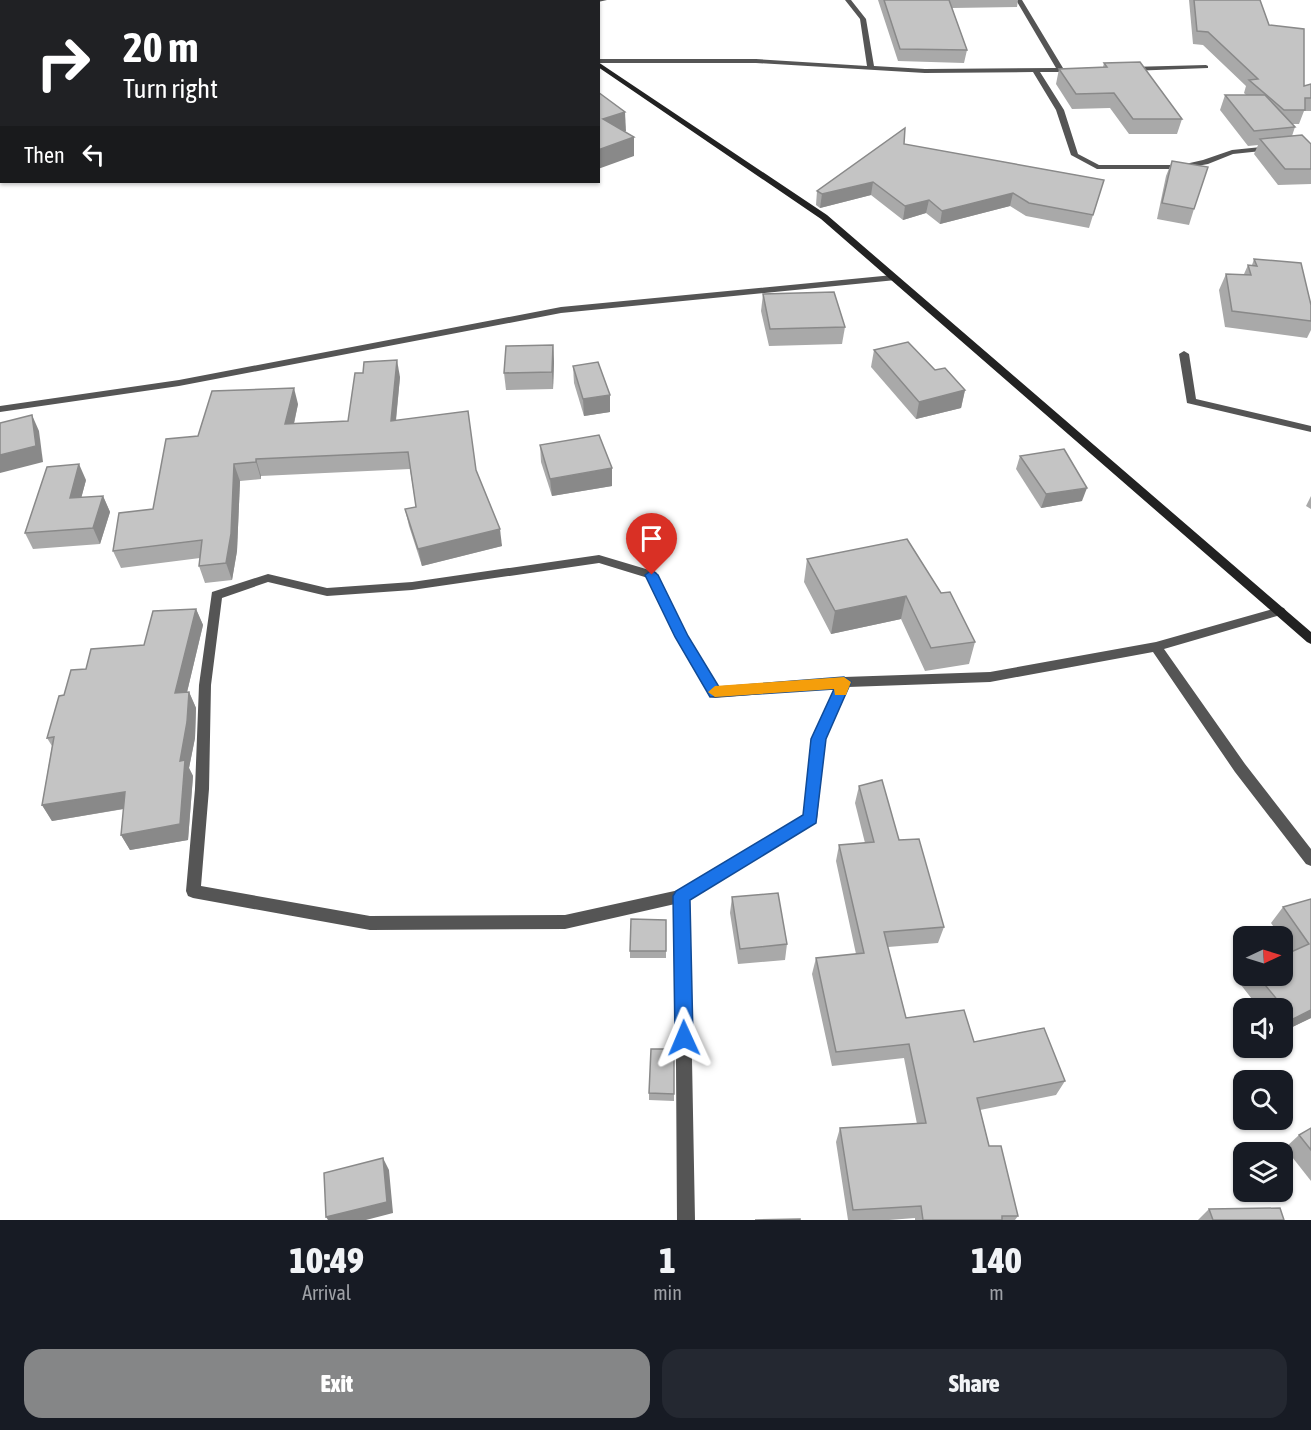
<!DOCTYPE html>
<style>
body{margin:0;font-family:"Asap Condensed",sans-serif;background:#242831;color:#f1f3f6;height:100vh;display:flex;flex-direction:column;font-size:22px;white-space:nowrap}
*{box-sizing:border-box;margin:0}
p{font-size:20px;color:#9ea1a6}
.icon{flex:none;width:33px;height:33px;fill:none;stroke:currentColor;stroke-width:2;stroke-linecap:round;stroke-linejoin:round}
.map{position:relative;height:1220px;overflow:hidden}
.details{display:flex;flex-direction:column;background:#171b24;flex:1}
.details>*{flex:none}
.hud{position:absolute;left:0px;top:0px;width:600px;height:183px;box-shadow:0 2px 4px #0004;background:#202124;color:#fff;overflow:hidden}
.needle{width:39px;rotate:86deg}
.tools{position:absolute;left:1233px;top:926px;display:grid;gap:12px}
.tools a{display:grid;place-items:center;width:60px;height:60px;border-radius:12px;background:#171b24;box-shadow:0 2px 4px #0004;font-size:30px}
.pin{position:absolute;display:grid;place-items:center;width:51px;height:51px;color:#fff;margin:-62px -26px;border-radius:50% 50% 50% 0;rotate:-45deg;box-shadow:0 0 6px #0007}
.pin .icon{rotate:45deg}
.me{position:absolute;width:66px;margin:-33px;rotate:359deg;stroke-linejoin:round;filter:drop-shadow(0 0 4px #0008)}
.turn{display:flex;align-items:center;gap:21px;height:126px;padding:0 24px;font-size:27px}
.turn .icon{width:78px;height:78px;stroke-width:2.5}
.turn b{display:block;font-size:42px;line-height:51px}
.then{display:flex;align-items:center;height:57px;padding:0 24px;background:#0003;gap:12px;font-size:22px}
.eta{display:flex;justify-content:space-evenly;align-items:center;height:102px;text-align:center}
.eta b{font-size:36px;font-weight:800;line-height:42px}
.primary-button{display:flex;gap:12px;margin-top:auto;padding:12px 24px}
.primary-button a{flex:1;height:69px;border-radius:18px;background:#858687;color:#fff;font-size:24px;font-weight:800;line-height:69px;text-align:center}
.primary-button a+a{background:#242831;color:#f1f3f6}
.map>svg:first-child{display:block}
</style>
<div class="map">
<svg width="1311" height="1220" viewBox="0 0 1311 1220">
<rect width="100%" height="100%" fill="#fff"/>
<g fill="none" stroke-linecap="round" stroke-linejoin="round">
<g fill="#555" fill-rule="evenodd">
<path d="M580 0H607L598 2H575Z"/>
<path d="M845 0H851L866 19 874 66 925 69 1056 68 1016 0H1022L1063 68H1074L1077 70 1074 72H1040L1064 110 1078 154 1099 165H1181L1203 160 1232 150 1271 146 1275 148 1271 150 1233 154 1208 164 1181 169H1097L1071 155 1056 110 1033 72 925 73 756 63H598V59H756L867 66 860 19Z"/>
<path d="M1206 65 1208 66V68L1130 71 1127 69 1130 67Z"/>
<path d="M893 275 896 276V280L561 313 179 386 0 412V406L179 380 561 307Z"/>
<path d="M1184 351 1189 354 1196 399 1311 426V432L1187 403 1179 354Z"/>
<path d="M599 555 656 572 688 636 718 688 844 677 990 672 1156 642 1280 607 1284 608 1286 611 1284 614 1164 649 1245 764 1311 849V866L1306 864 1235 772 1153 652 990 682 848 687 825 739 817 819 815 823 689 899 695 1220H677L675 904 565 929 370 930 193 898 188 896 186 891 195 789 199 685 212 592 268 574 327 588 412 582ZM599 563 648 578 676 637 710 697 715 698 835 688 811 739 803 816 679 890 565 915 370 916 201 886 209 789 211 685 222 598 268 582 327 596 412 590Z"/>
</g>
<g fill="#222" fill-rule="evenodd">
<path d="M504 0H511L512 2H505Z"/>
<path d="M598 62 827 215 1311 632V644L1307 642 821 219 598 67Z"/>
</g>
</g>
<g fill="#a9a9a9">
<path d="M878 0H1018L1017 7 952 8 967 50 964 63 898 61Z"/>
<path d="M1189 0H1260L1269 25 1304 86 1311 84V111H1304L1299 124H1292L1295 127 1292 136 1311 144V184L1278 185 1254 154 1258 145 1248 146 1220 110 1225 95H1246L1244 93 1246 86 1203 45 1193 44Z"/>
<path d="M1104 63 1182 119 1177 134H1129L1110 108 1072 109 1056 84 1059 69 1103 67Z"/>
<path d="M904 144 1104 180 1089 228 1026 216 1010 206 940 224 926 213 903 220 871 195 820 208 816 205 817 191Z"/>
<path d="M1172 161 1194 209 1189 225 1157 219 1166 176Z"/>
<path d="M1254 259 1311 305V330L1307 338 1225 327 1219 290 1226 274H1244L1248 265H1252Z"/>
<path d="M763 294 845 327 842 344 769 346 761 311Z"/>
<path d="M553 345 554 362 553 389 506 390 504 373Z"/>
<path d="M874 350 935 370 965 390 961 408 916 419 871 367Z"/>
<path d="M573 366 610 395V412L584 416 574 383Z"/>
<path d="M400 377 396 421 476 471 502 546 422 566 409 526 405 509 416 507 410 469 261 476V479L240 481 237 551 232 580 205 583 199 566 200 558 121 568 113 551 153 509 198 436 298 404 294 424 348 421Z"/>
<path d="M540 445 612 468V486L552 496 541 462Z"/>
<path d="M1020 456 1082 501 1041 508 1016 469Z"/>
<path d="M86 480 81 498 103 496 110 512 100 544 33 549 25 533Z"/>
<path d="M1311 496V509L1306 506Z"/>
<path d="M807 559 941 593 975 642 969 664 925 671 901 619 831 634 804 582Z"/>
<path d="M196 609 203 625 187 692H189L196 708 195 738 189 768 193 776 188 840 130 850 121 835 124 809 52 821 42 805 52 746 47 738 64 695 86 669 144 645Z"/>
<path d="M859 786 899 840 944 927 938 943 888 947 906 1018 974 1042 1065 1081 1056 1095 980 1110 989 1146 1018 1216 1015 1220H915V1218L889 1220H848L836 1142 840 1128 917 1124 904 1058 832 1066 812 974 816 958 856 954 836 861 839 845 865 843 855 803Z"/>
<path d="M732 897 787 944 785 960 738 964 730 913Z"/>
<path d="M1311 899V1018L1282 1032V1008H1259L1241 985 1248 975H1282L1291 952 1282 939V936H1280L1271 923 1283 907Z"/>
<path d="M666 920V958H630V951Z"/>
<path d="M674 1049V1101L649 1100V1093Z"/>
<path d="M1311 1128V1181L1285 1148 1299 1135Z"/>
<path d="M1209 1209 1284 1220H1198Z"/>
</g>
<g fill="#898989">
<path d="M625 112 626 131 603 137V119Z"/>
<path d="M634 137V156L598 169V150Z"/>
<path d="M873 182 871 195 820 208 822 194Z"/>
<path d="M1013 193 1010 206 940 224 942 211Z"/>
<path d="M929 200 926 213 903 220 905 206Z"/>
<path d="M553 345 554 362 553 389 552 372Z"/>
<path d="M397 360 400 377 394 438 391 421Z"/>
<path d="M294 388 298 404 290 441 285 424Z"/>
<path d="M965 390 961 408 916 419 919 402Z"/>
<path d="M610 395V412L584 416 583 399Z"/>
<path d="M32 415 39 431 43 462 0 473V455Z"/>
<path d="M256 459 261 476V479L256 462Z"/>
<path d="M79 464 86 480 77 514 70 498Z"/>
<path d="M234 464 240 481 237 551 232 580 226 563Z"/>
<path d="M612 468V486L552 496 550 479Z"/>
<path d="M1087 488 1082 501 1041 508 1046 494Z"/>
<path d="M103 496 110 512 100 544 93 528Z"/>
<path d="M500 529 502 546 422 566 418 549Z"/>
<path d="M906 596 901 619 831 634 835 611Z"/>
<path d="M196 609 203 625 183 709 175 693Z"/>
<path d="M189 692 196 708 195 738 189 768 193 776 188 840 130 850 121 835Z"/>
<path d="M125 792 134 807 52 821 42 805Z"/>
<path d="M1311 1010V1018L1282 1032V1030L1293 1019Z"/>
<path d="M383 1158 389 1170 393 1213 366 1220H328L326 1217Z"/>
</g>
<g fill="#c4c4c4" stroke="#898989" stroke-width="1.5">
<path d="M884 0H949L967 50 900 49Z"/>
<path d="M1194 0H1260L1269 25 1304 29V86L1311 84V98H1305V110H1284L1249 80 1258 79 1208 32 1197 31Z"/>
<path d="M1140 62 1182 119H1133L1114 93 1076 94 1059 69 1107 67 1104 63Z"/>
<path d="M598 92 625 112 603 119 634 137 598 150Z"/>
<path d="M1225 95H1265L1295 127 1254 131Z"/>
<path d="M905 128 904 144 1104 180 1093 215 1029 203 1013 193 942 211 929 200 905 206 873 182 822 194 817 191Z"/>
<path d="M1302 135 1311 144V169H1285L1260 139Z"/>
<path d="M1172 161 1208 167 1194 209 1162 203Z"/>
<path d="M1254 259 1301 263 1311 305V321L1232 311 1226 274 1251 275 1248 265 1257 266Z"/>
<path d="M834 292 845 327 770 329 763 294Z"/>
<path d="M908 342 935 370 945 368 965 390 919 402 874 350Z"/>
<path d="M553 345 552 372 504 373 506 346Z"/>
<path d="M397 360 391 421 468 411 476 470 500 529 418 549 405 509 416 507 408 452 256 459V462L234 464 231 534 226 563 199 566 202 540 113 551 119 513 153 509 166 439 198 436 212 391 294 388 285 424 348 421 355 373H363L364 362Z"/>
<path d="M598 362 610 395 583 399 573 366Z"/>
<path d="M32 415 36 446 0 455V423Z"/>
<path d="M599 435 612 468 550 479 540 445Z"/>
<path d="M1064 449 1087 488 1046 494 1020 456Z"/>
<path d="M79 464 70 498 103 496 93 528 25 533 47 467Z"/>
<path d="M907 539 941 593 950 592 975 642 931 648 906 596 835 611 807 559Z"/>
<path d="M196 609 175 693 189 692 187 722 180 761 185 760 180 824 121 835 125 792 42 805 54 737 47 738 59 696 64 695 71 670 86 669 91 649 144 645 153 611Z"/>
<path d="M882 780 899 840 919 839 944 927 884 932 906 1018 964 1010 974 1042 1044 1028 1065 1081 977 1098 989 1146H1001L1018 1216H1002V1220H923L921 1206 853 1210 840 1128 926 1123 909 1044 836 1052 816 958 864 953 839 845 874 842 859 786Z"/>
<path d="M778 893 787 944 740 949 732 897Z"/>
<path d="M1311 899V1010L1293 1019 1257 975H1282V956L1309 944 1283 907Z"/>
<path d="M631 919 666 920V951H630Z"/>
<path d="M651 1049H674V1094L649 1093Z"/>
<path d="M1311 1128V1150L1299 1135Z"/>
<path d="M383 1158 387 1202 326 1217 324 1173Z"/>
<path d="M1280 1208 1284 1220H1213L1209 1209Z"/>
<path d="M800 1219V1220H755Z"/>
</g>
<path fill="#1a73e8" stroke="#114b97" stroke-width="1.5" d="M652 570 658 575 688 636 719 687 844 677 851 682 826 739 816 823 690 900 693 1038 691 1044 684 1047 678 1044 675 1038 673 896 676 891 803 815 811 739 834 689 710 697 675 637 645 575Z"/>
<path fill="#f59e0b" d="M844 677 851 682 846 695H835L834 689 715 697 708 692 715 686Z"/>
</svg>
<div class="tools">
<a><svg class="needle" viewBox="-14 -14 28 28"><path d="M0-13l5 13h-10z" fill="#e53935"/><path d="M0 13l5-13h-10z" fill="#9ea1a6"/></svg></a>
<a><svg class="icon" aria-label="sound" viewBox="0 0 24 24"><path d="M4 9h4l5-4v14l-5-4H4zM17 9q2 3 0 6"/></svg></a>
<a><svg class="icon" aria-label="search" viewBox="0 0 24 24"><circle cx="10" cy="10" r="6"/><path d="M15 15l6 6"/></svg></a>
<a><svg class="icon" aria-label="layers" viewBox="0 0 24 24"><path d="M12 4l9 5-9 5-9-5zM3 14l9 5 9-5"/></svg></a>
</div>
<div class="pin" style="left:652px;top:575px;background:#d93025"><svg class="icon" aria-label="arrive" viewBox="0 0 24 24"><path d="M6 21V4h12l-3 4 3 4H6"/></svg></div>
<svg class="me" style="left:684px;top:1038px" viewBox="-20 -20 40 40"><path d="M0-17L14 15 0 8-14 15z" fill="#1a73e8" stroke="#fff" stroke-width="4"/></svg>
<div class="hud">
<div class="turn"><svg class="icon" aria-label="right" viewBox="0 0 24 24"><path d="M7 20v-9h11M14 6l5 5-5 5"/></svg><div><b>20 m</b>Turn right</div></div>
<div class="then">Then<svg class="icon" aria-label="left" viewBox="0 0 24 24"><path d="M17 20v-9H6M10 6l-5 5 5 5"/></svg></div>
</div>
</div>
<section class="details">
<div class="eta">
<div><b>10:49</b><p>Arrival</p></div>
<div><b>1</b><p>min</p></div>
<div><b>140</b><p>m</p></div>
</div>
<div class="primary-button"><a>Exit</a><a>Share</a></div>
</section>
